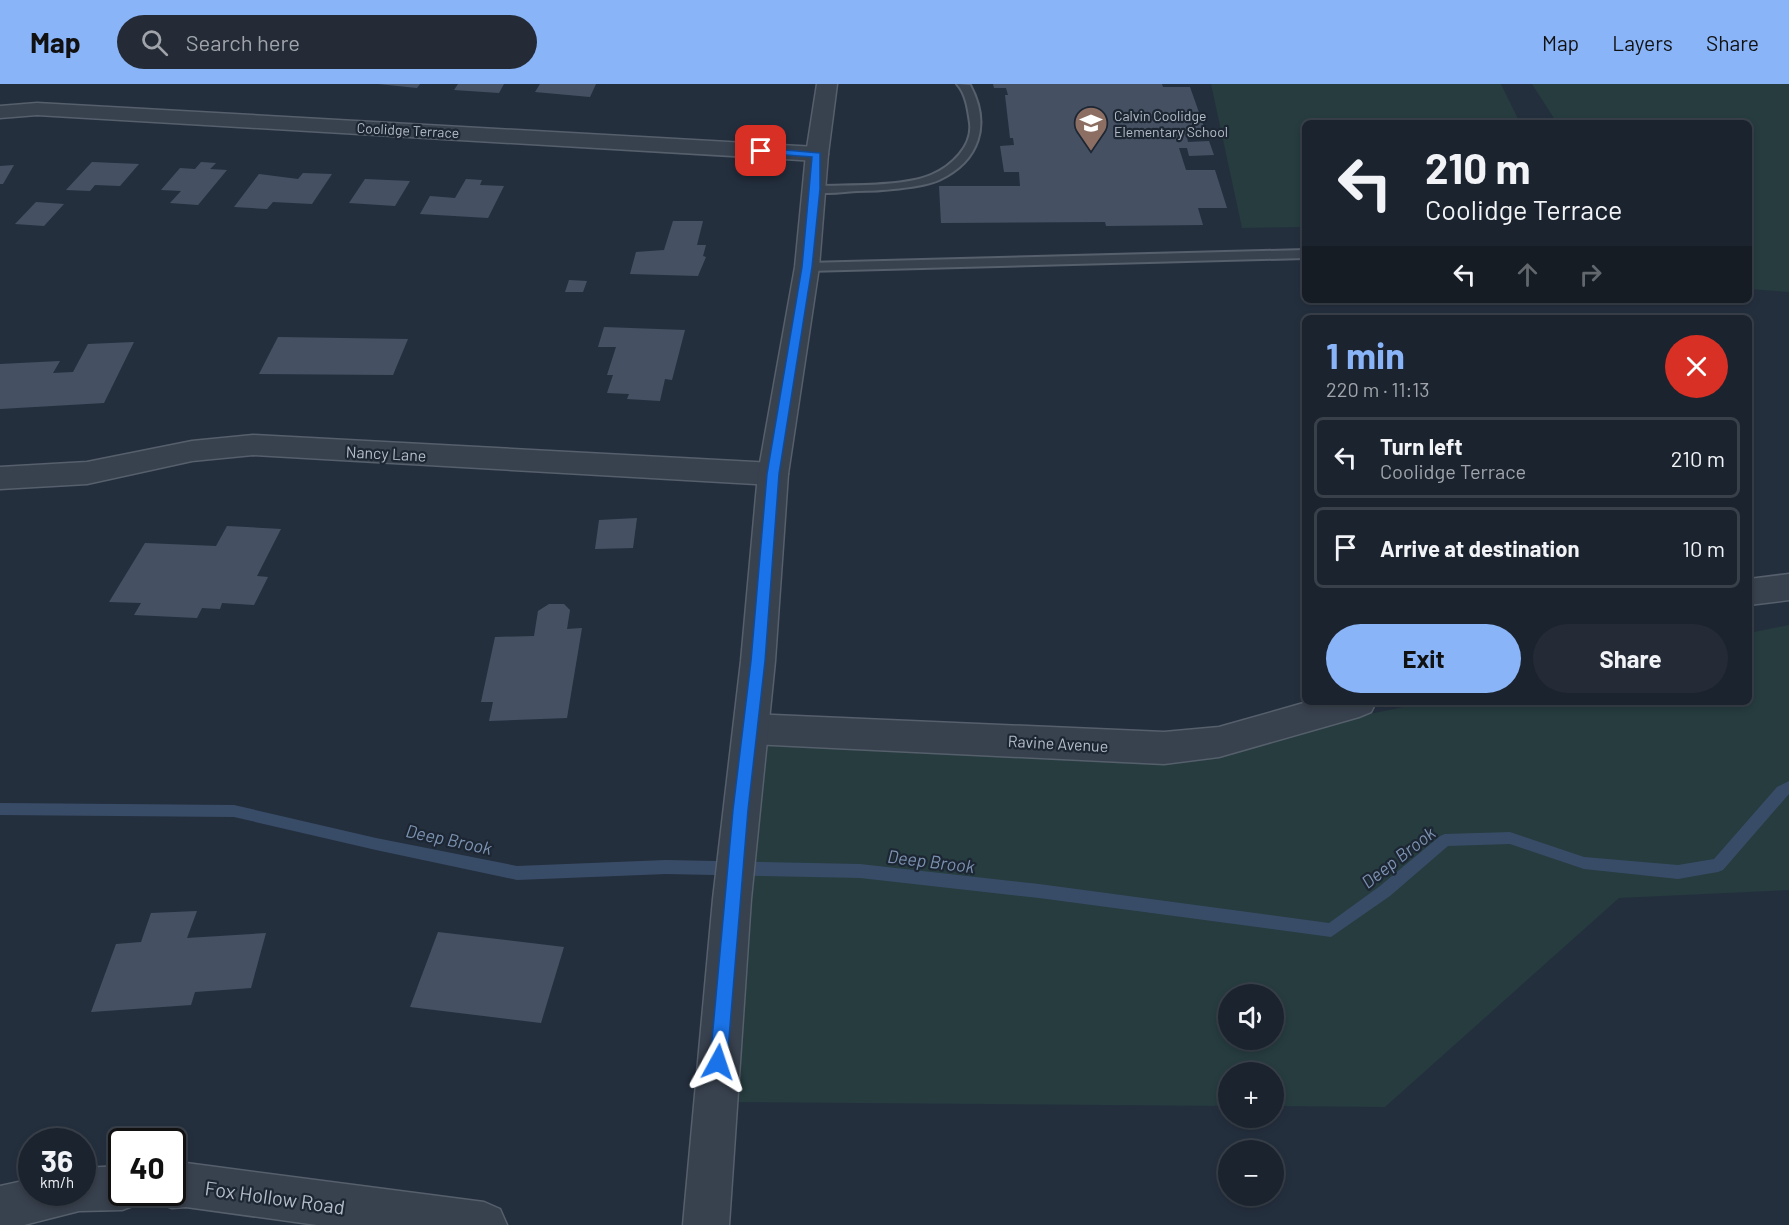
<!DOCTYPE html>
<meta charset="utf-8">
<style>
body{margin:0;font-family:Barlow,sans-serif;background:#242b36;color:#f1f3f6;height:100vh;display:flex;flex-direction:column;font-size:22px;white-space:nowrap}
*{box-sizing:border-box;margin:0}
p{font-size:20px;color:#a0a4aa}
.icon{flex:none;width:33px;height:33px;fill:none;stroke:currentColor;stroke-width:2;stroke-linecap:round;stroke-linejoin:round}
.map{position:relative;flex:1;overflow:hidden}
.details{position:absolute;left:1302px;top:231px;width:450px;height:390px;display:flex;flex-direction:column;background:#1b232e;border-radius:9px;box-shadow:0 3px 9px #0003,0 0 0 2px #39404a}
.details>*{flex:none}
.hud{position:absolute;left:1302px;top:36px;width:450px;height:183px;border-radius:9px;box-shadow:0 3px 9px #0003,0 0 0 2px #39404a;background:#1b232e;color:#f1f3f6;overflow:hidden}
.buttons{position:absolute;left:1218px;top:900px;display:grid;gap:12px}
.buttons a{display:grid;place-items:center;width:66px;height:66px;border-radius:50%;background:#1b232e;box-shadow:0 3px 9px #0003,0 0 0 2px #39404a;font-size:30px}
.speed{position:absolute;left:18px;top:1044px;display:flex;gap:12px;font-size:30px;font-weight:700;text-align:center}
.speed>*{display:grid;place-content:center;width:78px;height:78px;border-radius:50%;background:#1b232e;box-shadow:0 3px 9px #0003,0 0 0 2px #39404a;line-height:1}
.speed small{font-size:15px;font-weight:400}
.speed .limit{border:3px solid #111;border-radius:9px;background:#fff;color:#111}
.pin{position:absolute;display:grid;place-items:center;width:51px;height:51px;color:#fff;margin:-26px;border-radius:12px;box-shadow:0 3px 9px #0006}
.me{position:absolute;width:66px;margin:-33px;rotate:5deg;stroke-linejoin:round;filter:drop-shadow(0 0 4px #0008)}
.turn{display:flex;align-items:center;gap:21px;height:126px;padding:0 24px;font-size:27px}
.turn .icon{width:78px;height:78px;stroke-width:2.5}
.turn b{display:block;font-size:42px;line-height:51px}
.lanes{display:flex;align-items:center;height:57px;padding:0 24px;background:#0003;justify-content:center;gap:30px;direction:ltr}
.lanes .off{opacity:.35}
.round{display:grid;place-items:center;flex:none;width:63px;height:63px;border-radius:32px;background:#242b36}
.head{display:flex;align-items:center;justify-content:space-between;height:102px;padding:0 24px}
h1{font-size:36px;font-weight:700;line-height:45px;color:#8ab4f8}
.cta{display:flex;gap:12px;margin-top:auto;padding:12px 24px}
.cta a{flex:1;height:69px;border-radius:36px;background:#8ab4f8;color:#111;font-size:24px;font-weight:700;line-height:69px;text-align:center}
.cta a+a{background:#242b36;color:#f1f3f6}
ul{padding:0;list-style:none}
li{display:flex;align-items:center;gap:18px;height:81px;margin:0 12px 9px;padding:0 12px;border:3px solid #39404a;border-radius:9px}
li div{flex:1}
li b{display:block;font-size:22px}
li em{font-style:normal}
header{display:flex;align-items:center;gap:36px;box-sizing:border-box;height:84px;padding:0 30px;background:#8ab4f8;color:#111}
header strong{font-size:28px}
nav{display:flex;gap:33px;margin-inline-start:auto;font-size:21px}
.search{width:420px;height:54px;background:#242b36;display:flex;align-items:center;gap:15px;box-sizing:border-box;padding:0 21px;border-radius:33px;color:#a0a4aa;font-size:22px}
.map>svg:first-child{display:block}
</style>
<header>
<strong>Map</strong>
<div class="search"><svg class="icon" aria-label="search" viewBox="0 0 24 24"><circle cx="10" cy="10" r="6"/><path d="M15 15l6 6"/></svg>Search here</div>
<nav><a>Map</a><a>Layers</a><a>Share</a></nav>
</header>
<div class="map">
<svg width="1789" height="1141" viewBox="0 0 1789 1141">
<rect width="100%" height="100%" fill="#242f3e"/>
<g fill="#263c3f" fill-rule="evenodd">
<path d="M1211 0H1501L1520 39H1305V143L1242 144Z"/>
<path d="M1532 0H1789V208L1749 205V39H1557Z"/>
<path d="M1789 541V806L1619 814 1385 1023 1274 1022V988H1228V1022L723 1018 760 656 1270 651 1427 618H1749V549ZM1228 910H1274V956H1228Z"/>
</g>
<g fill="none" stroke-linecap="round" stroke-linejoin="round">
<path fill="#394c67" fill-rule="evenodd" d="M1789 697V710L1723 786 1718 788 1678 795 1584 785 1510 760 1448 762 1390 812 1331 853 1039 814 860 794 666 790 517 796 376 766 234 733 0 731V719L234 721 376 754 517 782 666 776 860 780 1039 800 1329 839 1380 802 1440 752 1445 750 1510 748 1584 773 1678 781 1714 775 1777 703Z"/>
</g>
<g fill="#455162">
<path d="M378 0H420L417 4Z"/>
<path d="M458 0H504L499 9 454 6Z"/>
<path d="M540 0H596L590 13 535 8Z"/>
<path d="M993 0H1162L1163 3H1190L1208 54H1187L1188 58 1209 57 1214 71 1189 72 1187 64H1179L1186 86H1215L1227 124H1198L1203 141 1106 142 1105 138 941 139 939 102H1020L1019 88H1004L1000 62 1014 61 1013 54H1010L1005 11H1008L1006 4H994Z"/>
<path d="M92 78 139 80 120 102 95 101 90 107 66 106Z"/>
<path d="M201 78 216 79 210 85 227 86 198 121 170 119 181 107 161 106 180 84 195 85Z"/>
<path d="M14 81 3 100H0V82Z"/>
<path d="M303 89 332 90 312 120 273 118 267 125 234 123 259 90 298 95Z"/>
<path d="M365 95 410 97 395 122 349 119Z"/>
<path d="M466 95 482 96 480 101 504 102 488 134 420 130 430 112 455 114Z"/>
<path d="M36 118 64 120 44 142 15 140Z"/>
<path d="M673 137H703L697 161H706L703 172 706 173 698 192 630 190 636 168 664 166Z"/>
<path d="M569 196 587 197 583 208H565Z"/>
<path d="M604 243 685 246 672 296 665 295 660 317 627 315 629 310 607 309 613 291H607L616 263H598Z"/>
<path d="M278 253 408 255 393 291 259 290Z"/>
<path d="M134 258 104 319 0 325V280L60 277 53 289 73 288 88 260Z"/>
<path d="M637 434 633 464 595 465 599 436Z"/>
<path d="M227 442 281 445 257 492 268 493 254 521 222 519 220 525 202 524 197 534 134 531 141 519 109 518 145 459 216 462Z"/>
<path d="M549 520H564L570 526 567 545 582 544 567 634 489 637 493 618H481L495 553 534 552 538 527Z"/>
<path d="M197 827 187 854 266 849 251 904 195 908 191 921 91 928 116 860 141 858 151 829Z"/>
<path d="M438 848 564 863 541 939 410 923Z"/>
</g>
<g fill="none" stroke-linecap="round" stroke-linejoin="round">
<g stroke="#565f6c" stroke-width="4">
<g id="service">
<path d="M957 0 970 1C991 40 980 77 939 96 922 104 877 107 857 107 842 108 825 111 811 107L809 105 815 102C847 101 902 103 931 91 951 83 973 62 970 39 968 25 966 10 957 0Z"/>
<path d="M1305 166V174L807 187 801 183 807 179Z"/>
</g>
</g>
<g stroke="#565f6c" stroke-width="3">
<g id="minor">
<path d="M37 19 817 63 825 65 828 70 825 75 817 77 37 31 0 34V22Z"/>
<path d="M253 351 773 379 783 382 788 390 783 398 773 401 253 371 192 377 87 400 0 405V383L87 378 192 357Z"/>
<path d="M1789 490V516L1749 521V495Z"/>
<path d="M1307 618H1376L1371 628 1359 633 1219 673 1164 680 751 660 739 656 734 645 739 634 751 630 1164 648 1219 643Z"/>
<path d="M186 1079 484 1118 500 1125 507 1141H317L186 1123 172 1124 156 1118 152 1108H172V1080Z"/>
<path d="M122 1082V1108H142L138 1120 122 1126 79 1127 24 1141H0V1102L32 1095V1108H82V1084Z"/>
</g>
</g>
<g stroke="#565f6c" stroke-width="3">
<path id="tertiary" d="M817 0H837L828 70 819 183 788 390 775 577 751 815 729 1141H683L713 815 741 577 758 390 795 183 806 70Z"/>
</g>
<use href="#service" fill="#38414e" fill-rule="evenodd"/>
<use href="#minor" fill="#38414e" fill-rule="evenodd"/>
<use href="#tertiary" fill="#38414e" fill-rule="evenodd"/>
</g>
<path fill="#1a73e8" stroke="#114b97" stroke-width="1.5" d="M761 64 820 69V105L812 183 779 390 765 577 748 726 727 978 724 984 718 986 712 984 710 978 733 726 751 577 767 390 802 183 812 73 757 69V65Z"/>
<defs>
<g id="school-pin" transform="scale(1.725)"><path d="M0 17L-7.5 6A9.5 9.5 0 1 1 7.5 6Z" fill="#8d6e63" stroke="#1d2633"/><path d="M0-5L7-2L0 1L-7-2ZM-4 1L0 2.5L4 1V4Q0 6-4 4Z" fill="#fff"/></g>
</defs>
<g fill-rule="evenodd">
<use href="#school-pin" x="1091" y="39"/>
</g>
<g text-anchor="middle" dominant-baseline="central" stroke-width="4.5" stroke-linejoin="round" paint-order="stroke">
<g font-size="14" fill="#b4bcc9" stroke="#1d2633" text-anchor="start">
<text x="1114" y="31">Calvin Coolidge<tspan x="1114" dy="16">Elementary School</tspan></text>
</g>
<g font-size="14" fill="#b4bcc9" stroke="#1d2633">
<text transform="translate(408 46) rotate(3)">Coolidge Terrace</text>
</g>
<g font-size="16" fill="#b4bcc9" stroke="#1d2633">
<text transform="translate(386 369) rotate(3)">Nancy Lane</text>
<text transform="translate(1058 659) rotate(3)">Ravine Avenue</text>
</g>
<g font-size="18" font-style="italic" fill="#7c92b1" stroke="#1d2633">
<text transform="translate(449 755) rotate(12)">Deep Brook</text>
<text transform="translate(1398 773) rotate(-38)">Deep Brook</text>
<text transform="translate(931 777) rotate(7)">Deep Brook</text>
</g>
<g font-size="20" fill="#b4bcc9" stroke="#1d2633">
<text transform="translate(275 1113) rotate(8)">Fox Hollow Road</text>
</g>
</g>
</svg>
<div class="buttons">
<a><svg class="icon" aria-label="sound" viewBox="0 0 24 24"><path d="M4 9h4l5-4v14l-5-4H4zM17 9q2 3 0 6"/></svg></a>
<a>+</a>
<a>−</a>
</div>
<div class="speed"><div>36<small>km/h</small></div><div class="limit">40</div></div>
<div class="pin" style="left:761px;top:67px;background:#d93025"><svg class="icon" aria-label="arrive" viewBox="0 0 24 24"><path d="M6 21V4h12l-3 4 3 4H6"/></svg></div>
<svg class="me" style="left:718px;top:978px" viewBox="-20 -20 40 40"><path d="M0-17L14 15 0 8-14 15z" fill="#1a73e8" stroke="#fff" stroke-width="4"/></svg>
<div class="hud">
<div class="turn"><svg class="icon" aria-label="left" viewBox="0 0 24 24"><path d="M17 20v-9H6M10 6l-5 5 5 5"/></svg><div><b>210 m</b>Coolidge Terrace</div></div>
<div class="lanes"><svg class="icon" aria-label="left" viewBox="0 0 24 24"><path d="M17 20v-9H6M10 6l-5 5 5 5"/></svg><svg class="icon off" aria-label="ahead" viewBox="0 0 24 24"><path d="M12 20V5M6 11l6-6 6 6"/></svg><svg class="icon off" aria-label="right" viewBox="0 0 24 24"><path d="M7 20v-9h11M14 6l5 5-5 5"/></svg></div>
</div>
<section class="details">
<div class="head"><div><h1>1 min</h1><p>220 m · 11:13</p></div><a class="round" style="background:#d93025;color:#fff"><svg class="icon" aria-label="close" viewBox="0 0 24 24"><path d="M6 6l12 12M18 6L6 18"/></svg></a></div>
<ul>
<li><svg class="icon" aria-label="left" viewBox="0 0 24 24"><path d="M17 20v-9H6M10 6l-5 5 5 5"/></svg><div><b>Turn left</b><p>Coolidge Terrace</p></div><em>210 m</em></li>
<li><svg class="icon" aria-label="arrive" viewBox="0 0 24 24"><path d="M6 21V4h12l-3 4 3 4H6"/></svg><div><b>Arrive at destination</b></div><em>10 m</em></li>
</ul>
<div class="cta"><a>Exit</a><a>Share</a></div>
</section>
</div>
